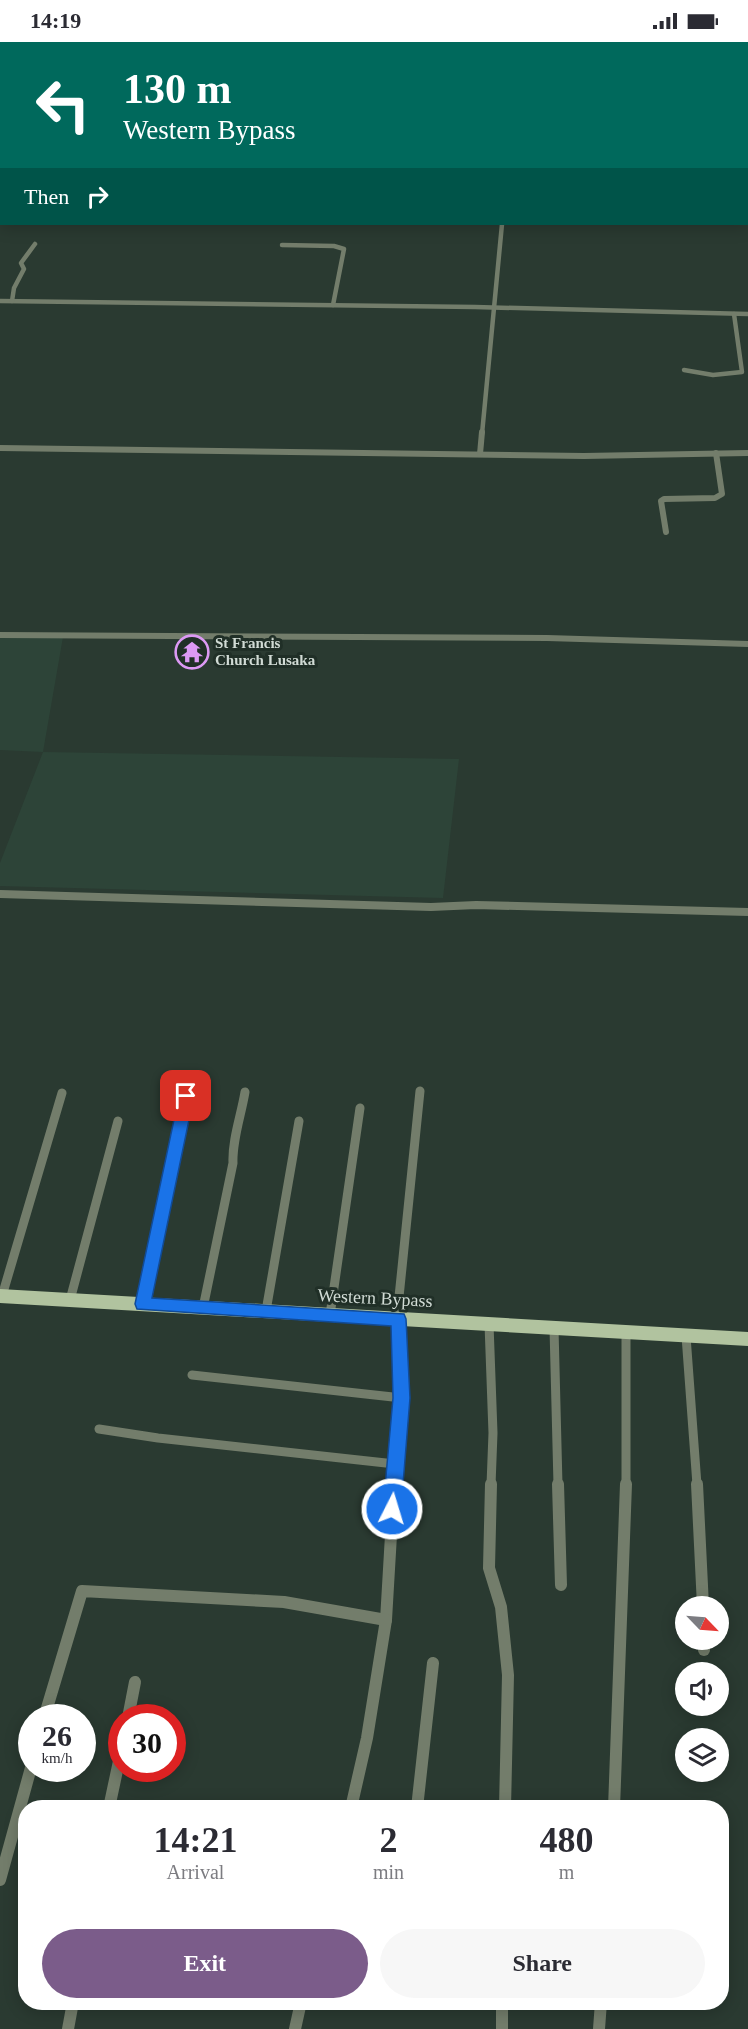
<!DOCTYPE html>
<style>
body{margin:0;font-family:Georgia,serif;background:#f7f7f7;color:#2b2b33;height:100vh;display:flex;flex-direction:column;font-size:22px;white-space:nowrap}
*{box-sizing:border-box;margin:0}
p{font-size:20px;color:#7c7c81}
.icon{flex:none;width:33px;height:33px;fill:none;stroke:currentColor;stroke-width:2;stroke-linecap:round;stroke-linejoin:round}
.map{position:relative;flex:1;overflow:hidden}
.drawer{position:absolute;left:18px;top:1758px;width:711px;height:210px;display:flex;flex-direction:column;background:#fff;border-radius:24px;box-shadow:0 3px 15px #0003}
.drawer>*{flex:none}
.guide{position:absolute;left:0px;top:0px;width:748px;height:183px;box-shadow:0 3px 15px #0003;background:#00695c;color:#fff;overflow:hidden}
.needle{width:39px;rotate:115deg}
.tools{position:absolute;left:675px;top:1554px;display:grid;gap:12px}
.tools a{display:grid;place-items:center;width:54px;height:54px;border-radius:50%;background:#fff;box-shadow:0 3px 15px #0003;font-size:30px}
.speed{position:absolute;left:18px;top:1662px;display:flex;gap:12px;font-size:30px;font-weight:700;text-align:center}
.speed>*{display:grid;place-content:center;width:78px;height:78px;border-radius:50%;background:#fff;box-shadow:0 3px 15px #0003;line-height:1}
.speed small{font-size:15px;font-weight:400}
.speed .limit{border:9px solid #d22;background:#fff;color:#111}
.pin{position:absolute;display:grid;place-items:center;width:51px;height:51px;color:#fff;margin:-26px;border-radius:12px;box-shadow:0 3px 9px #0006}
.me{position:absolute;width:66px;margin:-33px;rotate:5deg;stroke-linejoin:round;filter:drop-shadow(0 0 4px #0008)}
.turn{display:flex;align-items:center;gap:21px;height:126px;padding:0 24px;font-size:27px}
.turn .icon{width:78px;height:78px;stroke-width:2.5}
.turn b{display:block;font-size:42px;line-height:51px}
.then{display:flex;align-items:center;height:57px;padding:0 24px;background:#0003;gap:12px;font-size:22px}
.eta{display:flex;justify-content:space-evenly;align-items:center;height:102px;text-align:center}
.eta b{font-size:36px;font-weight:700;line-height:42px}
.cta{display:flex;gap:12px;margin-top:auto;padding:12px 24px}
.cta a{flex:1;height:69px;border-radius:36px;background:#7b5c8a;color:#fff;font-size:24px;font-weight:700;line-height:69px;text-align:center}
.cta a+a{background:#f7f7f7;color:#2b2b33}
.status{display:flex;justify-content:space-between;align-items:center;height:42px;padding:0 30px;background:#fff;direction:ltr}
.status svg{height:16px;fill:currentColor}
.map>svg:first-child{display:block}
</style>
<div class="status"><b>14:19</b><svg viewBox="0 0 49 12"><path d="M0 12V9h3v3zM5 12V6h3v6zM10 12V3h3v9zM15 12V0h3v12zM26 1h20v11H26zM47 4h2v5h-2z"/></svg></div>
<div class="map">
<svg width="748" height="1987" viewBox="0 0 748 1987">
<rect width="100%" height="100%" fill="#2a3a31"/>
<path fill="#2d4438" d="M0 595H63L43 710 459 717 443 856 0 844V821L43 710 0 708Z"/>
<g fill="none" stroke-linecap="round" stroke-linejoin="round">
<g stroke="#737d6b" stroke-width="4">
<path d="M399 0 405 2"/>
<path d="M326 2 332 0"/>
<path d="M482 2 487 0"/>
<path d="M0 112 2 106"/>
</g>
<g stroke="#737d6b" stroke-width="4.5">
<path d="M282 203 334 204 344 207 333 263"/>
<path d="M0 259 475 265 748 272"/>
<path d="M12 259 14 246 24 227 21 221 35 202"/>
<path d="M684 328 713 333 742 330 734 272"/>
<path d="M482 392 502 182"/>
</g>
<g stroke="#737d6b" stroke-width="6">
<path d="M0 406 584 414 748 411"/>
<path d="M480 412 482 390"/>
<path d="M666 490 661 459 664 457 715 456 722 452 716 411"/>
<path d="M0 593 547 596 748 602"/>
</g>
<path stroke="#737d6b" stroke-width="8" d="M0 852 431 865 476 863 748 870"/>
<g stroke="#737d6b" stroke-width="9">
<path d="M2 1254 62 1051"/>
<path d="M70 1258 118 1079"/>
<path d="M143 1262 186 1055"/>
<path d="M203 1266 233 1121C232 1098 241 1074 245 1050"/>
<path d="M266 1269 299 1079"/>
<path d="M330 1273 360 1066"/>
<path d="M489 1282 493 1391 491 1443"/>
<path d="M554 1286 558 1443"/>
<path d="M686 1294 697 1443"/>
<path d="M192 1333 402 1356"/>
<path d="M99 1387 158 1396 395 1422"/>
<path d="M394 1443 402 1356 399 1255 420 1049"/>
<path d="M626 1443V1291"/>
</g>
<g stroke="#737d6b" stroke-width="12">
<path d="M491 1442 489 1526 501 1565 508 1633 505 1766"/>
<path d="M558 1442 561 1543"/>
<path d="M697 1442 703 1564"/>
<path d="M386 1578 394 1442"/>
<path d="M704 1598V1608"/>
<path d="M44 1676 82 1549 284 1560 386 1578 367 1696 351 1766"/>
<path d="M128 1676 135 1640"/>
<path d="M109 1766 122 1705"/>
<path d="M417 1766 433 1621"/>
<path d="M614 1766 626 1442"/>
<path d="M0 1838 32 1722"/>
<path d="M502 1960V1987"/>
<path d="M68 1987 73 1960"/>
<path d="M295 1987 301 1960"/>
<path d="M599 1987 601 1960"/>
</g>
<path fill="#b1c39f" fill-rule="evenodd" d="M0 1247 748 1290V1304L0 1261Z"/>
</g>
<path fill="#1a73e8" stroke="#114b97" stroke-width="1.5" d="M186 1049 194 1054 152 1256 404 1272 406 1277 410 1356 401 1467 398 1472 392 1475 386 1472 383 1467 393 1356 391 1284 137 1267 135 1262 179 1054Z"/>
<defs>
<g id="temple-ring" transform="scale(1.725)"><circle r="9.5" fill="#202f27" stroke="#dc99f4" stroke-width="1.5"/><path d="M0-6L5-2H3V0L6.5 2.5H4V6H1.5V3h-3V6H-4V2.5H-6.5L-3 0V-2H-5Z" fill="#dc99f4"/></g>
</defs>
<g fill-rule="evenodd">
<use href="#temple-ring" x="192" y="610"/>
</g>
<g text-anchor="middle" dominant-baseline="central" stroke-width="6" stroke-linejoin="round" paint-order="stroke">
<g font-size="15" font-weight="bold" fill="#d1dbd5" stroke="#202f27" text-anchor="start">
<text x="215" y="601">St Francis<tspan x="215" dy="17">Church Lusaka</tspan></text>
</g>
<g font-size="18" fill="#d1dbd5" stroke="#202f27">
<text transform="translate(375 1256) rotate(3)">Western Bypass</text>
</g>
</g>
</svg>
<div class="tools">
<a><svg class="needle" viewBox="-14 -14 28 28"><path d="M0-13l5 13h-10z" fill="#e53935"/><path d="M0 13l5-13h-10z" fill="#7c7c81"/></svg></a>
<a><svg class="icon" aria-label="sound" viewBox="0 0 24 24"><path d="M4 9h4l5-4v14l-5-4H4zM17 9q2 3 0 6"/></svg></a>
<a><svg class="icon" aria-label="layers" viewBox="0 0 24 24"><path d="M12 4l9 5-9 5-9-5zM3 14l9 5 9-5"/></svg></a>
</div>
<div class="speed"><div>26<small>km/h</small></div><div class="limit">30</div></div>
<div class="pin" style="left:186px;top:1054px;background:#d93025"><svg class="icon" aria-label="arrive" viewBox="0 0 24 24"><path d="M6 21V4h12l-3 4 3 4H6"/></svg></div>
<svg class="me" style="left:392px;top:1467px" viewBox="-20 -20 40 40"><circle r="17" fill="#1a73e8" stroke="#fff" stroke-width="3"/><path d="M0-11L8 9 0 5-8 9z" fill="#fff"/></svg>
<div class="guide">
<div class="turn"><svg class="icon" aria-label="left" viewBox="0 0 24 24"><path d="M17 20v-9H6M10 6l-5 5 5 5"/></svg><div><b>130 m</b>Western Bypass</div></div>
<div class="then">Then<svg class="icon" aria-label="right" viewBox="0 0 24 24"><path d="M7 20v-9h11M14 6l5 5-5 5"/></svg></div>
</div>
<section class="drawer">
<div class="eta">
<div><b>14:21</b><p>Arrival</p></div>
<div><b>2</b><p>min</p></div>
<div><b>480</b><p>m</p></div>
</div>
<div class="cta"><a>Exit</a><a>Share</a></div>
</section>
</div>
